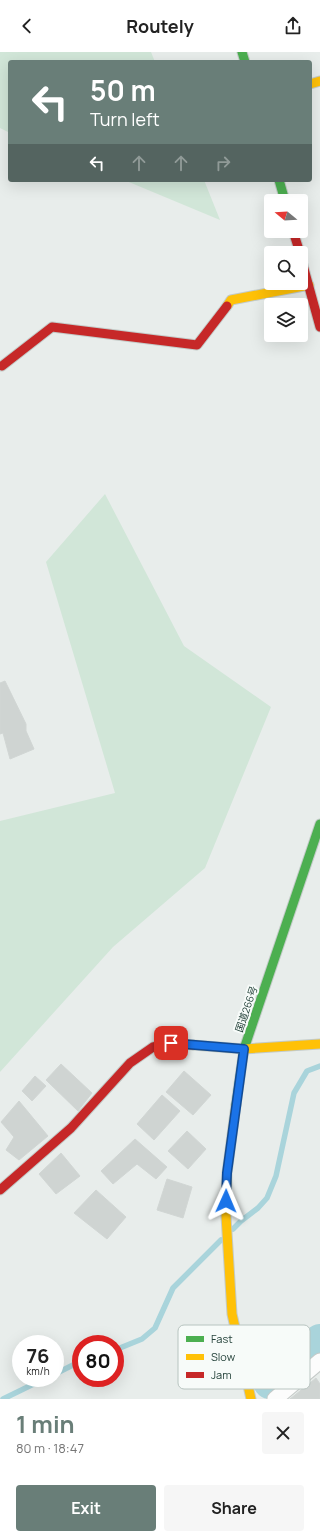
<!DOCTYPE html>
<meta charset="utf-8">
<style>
body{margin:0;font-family:Manrope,"Noto Sans JP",sans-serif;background:#f6f6f6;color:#222;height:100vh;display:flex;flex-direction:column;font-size:15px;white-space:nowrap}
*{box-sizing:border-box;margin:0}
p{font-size:13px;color:#767676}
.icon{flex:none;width:22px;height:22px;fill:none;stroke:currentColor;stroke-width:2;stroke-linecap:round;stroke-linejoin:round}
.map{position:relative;height:1347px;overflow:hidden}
.panel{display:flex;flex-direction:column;background:#fff;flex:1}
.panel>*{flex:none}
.hud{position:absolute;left:8px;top:8px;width:304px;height:122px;border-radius:4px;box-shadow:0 4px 16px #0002;background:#697e78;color:#fff;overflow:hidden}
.needle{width:26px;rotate:288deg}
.buttons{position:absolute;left:264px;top:142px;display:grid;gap:8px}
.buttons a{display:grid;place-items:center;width:44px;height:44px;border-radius:4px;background:#fff;box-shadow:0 4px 16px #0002;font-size:20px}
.speed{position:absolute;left:12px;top:1283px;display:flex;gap:8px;font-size:20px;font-weight:700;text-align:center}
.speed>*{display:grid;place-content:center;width:52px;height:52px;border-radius:50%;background:#fff;box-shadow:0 4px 16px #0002;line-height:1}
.speed small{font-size:10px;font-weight:400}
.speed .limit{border:6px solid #d22;background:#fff;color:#111}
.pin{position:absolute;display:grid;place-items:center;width:34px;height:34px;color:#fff;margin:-17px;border-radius:8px;box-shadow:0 2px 6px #0006}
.me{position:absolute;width:44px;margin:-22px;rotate:1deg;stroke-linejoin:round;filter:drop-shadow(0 0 3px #0008)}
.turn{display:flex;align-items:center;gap:14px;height:84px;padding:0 16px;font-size:18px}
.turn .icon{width:52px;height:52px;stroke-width:2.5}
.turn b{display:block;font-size:28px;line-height:34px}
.lanes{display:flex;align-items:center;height:38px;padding:0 16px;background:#0003;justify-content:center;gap:20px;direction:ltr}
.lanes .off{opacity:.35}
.round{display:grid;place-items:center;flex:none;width:42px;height:42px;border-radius:4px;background:#f6f6f6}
.overview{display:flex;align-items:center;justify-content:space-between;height:68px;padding:0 16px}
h1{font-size:24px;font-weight:700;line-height:30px;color:#697e78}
.primary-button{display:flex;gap:8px;margin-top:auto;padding:8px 16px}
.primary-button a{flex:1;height:46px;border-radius:4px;background:#697e78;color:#fff;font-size:16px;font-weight:700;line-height:46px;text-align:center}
.primary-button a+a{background:#f6f6f6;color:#222}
header{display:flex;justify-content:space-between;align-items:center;height:52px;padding:0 16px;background:#fff;font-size:18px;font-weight:700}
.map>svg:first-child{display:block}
</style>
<header><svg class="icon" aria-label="back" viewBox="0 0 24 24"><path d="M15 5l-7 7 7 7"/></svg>Routely<svg class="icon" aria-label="share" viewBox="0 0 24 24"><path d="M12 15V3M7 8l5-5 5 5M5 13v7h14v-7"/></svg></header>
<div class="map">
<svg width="320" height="1347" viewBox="0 0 320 1347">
<rect width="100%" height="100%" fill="#e8edeb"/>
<g fill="#d1e6d8">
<path d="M0 0H151L155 10H10V81L0 76Z"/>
<path d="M124 128H204L220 168Z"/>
<path d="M105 442 184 594 271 655 205 816 113 895 0 1020V769L115 741 46 510Z"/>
</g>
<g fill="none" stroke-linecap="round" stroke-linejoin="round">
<g stroke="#a9d4db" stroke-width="5.5">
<path d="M233 1177 241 1169 258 1156 267 1146 276 1124 294 1041 307 1019 320 1014"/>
<path d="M115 1298 142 1287 155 1276 173 1236 221 1188"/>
<path d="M55 1322 81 1309"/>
<path d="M3 1347 46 1326"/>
</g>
<path stroke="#a9d4db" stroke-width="34" d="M270 1330 311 1299 320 1289"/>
</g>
<g fill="#cfd4d2" stroke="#d1d6d4">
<path d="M5 629 26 672V679L34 697 10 707 3 681 0 682V631Z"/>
<path d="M61 1012 92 1041 78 1059 46 1028Z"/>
<path d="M184 1019 211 1043 193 1063 166 1040Z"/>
<path d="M35 1024 46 1034 32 1049 22 1039Z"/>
<path d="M162 1043 180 1059 154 1088 137 1072Z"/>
<path d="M19 1049 48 1084 19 1108 6 1098 14 1085 1 1070Z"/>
<path d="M187 1079 206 1097 188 1117 168 1099Z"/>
<path d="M135 1087 167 1115 156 1127 137 1112 113 1132 101 1119Z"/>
<path d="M61 1101 80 1124 56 1142 39 1122Z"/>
<path d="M167 1127 192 1135 183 1166 157 1158Z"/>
<path d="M96 1138 126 1165 107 1187 74 1161Z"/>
<path d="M316 1326 320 1332V1347H290Z"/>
</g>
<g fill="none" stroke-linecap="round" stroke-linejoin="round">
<g stroke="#c5cac8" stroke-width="17">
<path id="street" d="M275 1347 320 1309"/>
</g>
<g stroke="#c3cbc8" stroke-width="11">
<g id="fast">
<path d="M242 0 245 10"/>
<path d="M279 128 285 149"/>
<path d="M236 1053 244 997 320 772"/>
</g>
</g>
<g stroke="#c3cbc8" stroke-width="11">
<g id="slow">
<path d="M310 32 320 29"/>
<path d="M227 254 231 248 309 233"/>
<path d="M193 993 244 997 320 992"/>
<path d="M236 1053 227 1121 226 1164 232 1262 251 1347"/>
</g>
</g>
<g stroke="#c3cbc8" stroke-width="11">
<g id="jam">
<path d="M293 179 300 201"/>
<path d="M301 206 320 275"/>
<path d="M2 314 52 275 197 293 227 254"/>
<path d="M0 1138 71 1076 130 1011 153 995 171 991 193 993"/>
</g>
</g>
<use href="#street" stroke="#fcfcfc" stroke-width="15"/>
<use href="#fast" stroke="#4caf50" stroke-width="9"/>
<use href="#slow" stroke="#ffc107" stroke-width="9"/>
<use href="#jam" stroke="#c62828" stroke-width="9"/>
</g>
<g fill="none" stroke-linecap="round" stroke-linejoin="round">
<g stroke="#114b97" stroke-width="10">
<path id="route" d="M171 991 244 997 227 1121 226 1149"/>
</g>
<use href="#route" stroke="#1a73e8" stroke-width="7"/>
</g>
<g text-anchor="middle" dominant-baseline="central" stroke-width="4" stroke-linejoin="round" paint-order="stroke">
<g font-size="10" fill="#24423a" stroke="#f7fbf9">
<text transform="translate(246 957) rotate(-71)">国道266号</text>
</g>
</g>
<rect x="178" y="1273" width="132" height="64" rx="6" fill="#f7fbf9" stroke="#b8c4c0" stroke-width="1"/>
<rect x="186" y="1284" width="18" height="6" fill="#4caf50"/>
<rect x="186" y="1302" width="18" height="6" fill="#ffc107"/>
<rect x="186" y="1320" width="18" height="6" fill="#c62828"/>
<g font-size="11" fill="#24423a">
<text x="211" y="1291">Fast</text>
<text x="211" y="1309">Slow</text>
<text x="211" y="1327">Jam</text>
</g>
</svg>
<div class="buttons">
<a><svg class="needle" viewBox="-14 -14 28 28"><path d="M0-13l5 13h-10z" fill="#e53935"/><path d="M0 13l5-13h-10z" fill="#767676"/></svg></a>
<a><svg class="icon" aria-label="search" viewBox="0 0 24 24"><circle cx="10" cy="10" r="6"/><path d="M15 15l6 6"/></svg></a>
<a><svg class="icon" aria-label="layers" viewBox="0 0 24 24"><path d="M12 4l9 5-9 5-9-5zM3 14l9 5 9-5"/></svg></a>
</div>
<div class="speed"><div>76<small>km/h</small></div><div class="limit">80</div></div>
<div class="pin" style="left:171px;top:991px;background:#d93025"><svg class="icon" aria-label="arrive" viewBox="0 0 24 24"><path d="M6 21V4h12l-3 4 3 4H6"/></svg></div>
<svg class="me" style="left:226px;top:1149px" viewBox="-20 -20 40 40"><path d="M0-17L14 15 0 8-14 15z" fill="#1a73e8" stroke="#fff" stroke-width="4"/></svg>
<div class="hud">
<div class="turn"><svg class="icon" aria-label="left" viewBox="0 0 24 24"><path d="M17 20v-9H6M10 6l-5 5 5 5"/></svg><div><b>50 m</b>Turn left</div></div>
<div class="lanes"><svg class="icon" aria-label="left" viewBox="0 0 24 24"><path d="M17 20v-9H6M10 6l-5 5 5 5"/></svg><svg class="icon off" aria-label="ahead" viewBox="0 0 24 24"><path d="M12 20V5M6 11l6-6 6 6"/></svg><svg class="icon off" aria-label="ahead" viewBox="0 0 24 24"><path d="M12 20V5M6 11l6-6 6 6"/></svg><svg class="icon off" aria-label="right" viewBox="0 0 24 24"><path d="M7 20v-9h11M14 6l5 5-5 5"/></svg></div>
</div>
</div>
<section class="panel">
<div class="overview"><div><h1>1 min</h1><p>80 m · 18:47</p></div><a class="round"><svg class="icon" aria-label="close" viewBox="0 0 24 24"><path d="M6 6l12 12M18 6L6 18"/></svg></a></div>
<div class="primary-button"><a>Exit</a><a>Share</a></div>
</section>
